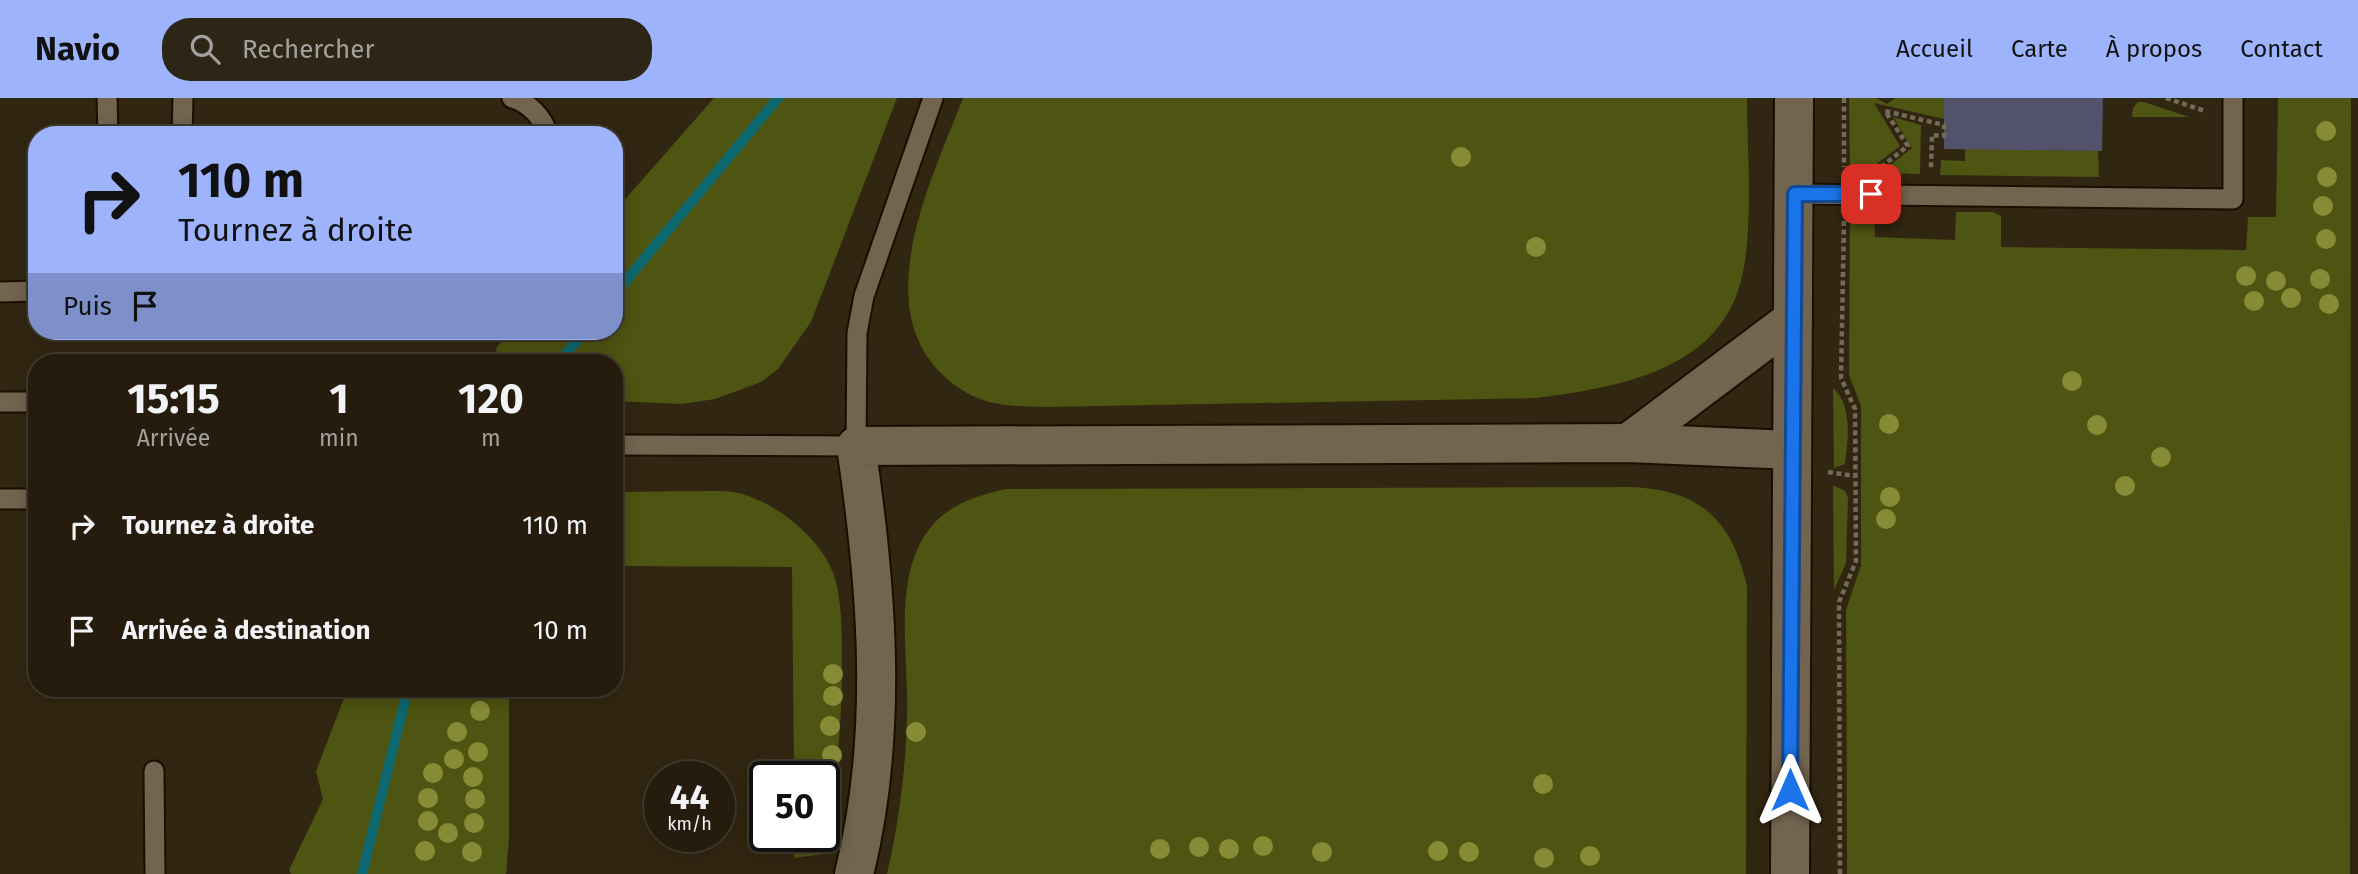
<!DOCTYPE html>
<html lang="fr">
<meta charset="utf-8">
<style>
body{margin:0;font-family:"Fira Sans",sans-serif;background:#2d2516;color:#f1f3f6;height:100vh;display:flex;flex-direction:column;font-size:26px;white-space:nowrap}
*{box-sizing:border-box;margin:0}
p{font-size:23px;color:#a3a19d}
.icon{flex:none;width:38px;height:38px;fill:none;stroke:currentColor;stroke-width:2;stroke-linecap:round;stroke-linejoin:round}
.map{position:relative;flex:1;overflow:hidden}
.sheet{position:absolute;left:28px;top:256px;width:595px;height:343px;display:flex;flex-direction:column;background:#251c0d;border-radius:28px;box-shadow:0 4px 18px #0003,0 0 0 2px #423a2e}
.sheet>*{flex:none}
.hud{position:absolute;left:28px;top:28px;width:595px;height:214px;border-radius:28px;box-shadow:0 4px 18px #0003,0 0 0 2px #423a2e;background:#9db4fd;color:#111;overflow:hidden}
.speed{position:absolute;left:644px;top:663px;display:flex;gap:14px;font-size:35px;font-weight:700;text-align:center}
.speed>*{display:grid;place-content:center;width:91px;height:91px;border-radius:50%;background:#251c0d;box-shadow:0 4px 18px #0003,0 0 0 2px #423a2e;line-height:1}
.speed small{font-size:18px;font-weight:400}
.speed .limit{border:4px solid #111;border-radius:10px;background:#fff;color:#111}
.pin{position:absolute;display:grid;place-items:center;width:60px;height:60px;color:#fff;margin:-30px;border-radius:14px;box-shadow:0 4px 10px #0006}
.me{position:absolute;width:77px;margin:-38px;rotate:0deg;stroke-linejoin:round;filter:drop-shadow(0 0 5px #0008)}
.turn{display:flex;align-items:center;gap:24px;height:147px;padding:0 35px;font-size:32px}
.turn .icon{width:91px;height:91px;stroke-width:2.5}
.turn b{display:block;font-size:49px;line-height:60px}
.then{display:flex;align-items:center;height:66px;padding:0 35px;background:#0003;gap:14px;font-size:26px}
.eta{display:flex;justify-content:space-evenly;align-items:center;height:119px;text-align:center}
.eta b{font-size:42px;font-weight:700;line-height:49px}
ul{padding:0;list-style:none}
li{display:flex;align-items:center;gap:21px;height:105px;padding:0 35px}
li div{flex:1}
li b{display:block;font-size:26px}
li em{font-style:normal}
header{display:flex;align-items:center;gap:42px;box-sizing:border-box;height:98px;padding:0 35px;background:#9db4fd;color:#111}
header strong{font-size:33px}
nav{display:flex;gap:38px;margin-inline-start:auto;font-size:24px}
.search{width:490px;height:63px;background:#2d2516;display:flex;align-items:center;gap:18px;box-sizing:border-box;padding:0 24px;border-radius:28px;color:#a3a19d;font-size:26px}
.map>svg:first-child{display:block}
</style>
<header>
<strong>Navio</strong>
<div class="search"><svg class="icon" aria-label="search" viewBox="0 0 24 24"><circle cx="10" cy="10" r="6"/><path d="M15 15l6 6"/></svg>Rechercher</div>
<nav><a>Accueil</a><a>Carte</a><a>À propos</a><a>Contact</a></nav>
</header>
<div class="map">
<svg width="2358" height="776" viewBox="0 0 2358 776">
<rect width="100%" height="100%" fill="#312611"/>
<g fill="#4e5411">
<path d="M714 0H897L811 224 778 271 761 284 715 301 682 306 614 303V264H498L496 250 511 233H614V114Z"/>
<path d="M963 0H1747C1747 52 1755 146 1738 193 1710 275 1612 290 1537 300L1047 309C1031 308 1015 309 999 306 978 303 957 291 943 277 868 206 933 79 963 0Z"/>
<path d="M1849 0H1876L1887 6 1896 0H1944V21L1874 5 1900 48 1865 75H1850Z"/>
<path d="M2278 0H2351L2350 776H1847L1846 512 1861 467V308L1849 277 1850 113 1874 115 1875 139 1955 142 1956 114H1993L2001 118V149L2246 152 2248 119H2276Z"/>
<path d="M2138 4H2144L2189 19H2132L2133 10Z"/>
<path d="M1893 19 1921 27 1920 76 1880 75 1912 50Z"/>
<path d="M1965 51 2098 53 2099 79 1940 77 1941 62 1965 63Z"/>
<path d="M1833 290C1853 307 1848 343 1845 366L1834 370Z"/>
<path d="M1833 387 1845 393 1848 399 1846 465 1834 492Z"/>
<path d="M1630 389C1701 392 1731 421 1747 488L1746 776H887C899 724 906 670 907 617 909 562 894 492 922 442 941 409 971 399 1006 391Z"/>
<path d="M704 393C716 393 730 392 742 396 780 407 826 444 836 484 842 509 842 538 842 564 842 630 836 692 824 756L794 760V739L824 738V679H794L792 469 614 468V394Z"/>
<path d="M348 590H509V740L506 776H291L289 772 323 701 316 673Z"/>
</g>
<g fill="none" stroke-linecap="round" stroke-linejoin="round">
<g stroke="#0e6870" stroke-width="10">
<path d="M614 197 778 0"/>
<path d="M559 264 585 233"/>
<path d="M362 776 408 590"/>
</g>
</g>
<path fill="#52536a" d="M1944 0H2103L2102 53 1944 51Z"/>
<g fill="none" stroke-linecap="round" stroke-linejoin="round">
<g stroke="#190e00" stroke-width="23">
<g id="service">
<path d="M107 0 108 37"/>
<path d="M512 0C529 5 543 19 548 37"/>
<path d="M182 37 183 0"/>
<path d="M1795 96 2233 101V0"/>
<path d="M0 194 37 193"/>
<path d="M0 304H37"/>
<path d="M614 347 856 348 857 235 864 198 933 0"/>
<path d="M0 401H37"/>
<path d="M154 673 155 776"/>
</g>
</g>
<g stroke="#190e00" stroke-width="42">
<g id="minor">
<path d="M1628 345 1793 221"/>
<path d="M854 776C889 636 877 489 856 348L1628 345 1791 352"/>
</g>
</g>
<g stroke="#190e00" stroke-width="42">
<path id="secondary" d="M1790 776 1794 0"/>
</g>
<g stroke="#746a58" stroke-width="4.5" stroke-dasharray="5 3.5" stroke-linecap="butt">
<path d="M1844 0V69"/>
<path d="M2166 0 2205 13"/>
<path d="M1881 69 1908 48 1885 13 1944 27V38L1932 37 1931 70"/>
<path d="M1828 374 1854 378"/>
<path d="M1840 776 1839 504 1856 463 1855 311 1841 280 1844 123"/>
</g>
<use href="#service" stroke="#72644e" stroke-width="19"/>
<use href="#minor" stroke="#72644e" stroke-width="38"/>
<use href="#secondary" stroke="#72644e" stroke-width="38"/>
</g>
<g fill="#888b36">
<circle cx="2326" cy="33" r="10"/>
<circle cx="1461" cy="59" r="10"/>
<circle cx="2327" cy="79" r="10"/>
<circle cx="2323" cy="108" r="10"/>
<circle cx="2326" cy="141" r="10"/>
<circle cx="1536" cy="149" r="10"/>
<circle cx="2246" cy="178" r="10"/>
<circle cx="2320" cy="181" r="10"/>
<circle cx="2276" cy="183" r="10"/>
<circle cx="2291" cy="200" r="10"/>
<circle cx="2254" cy="203" r="10"/>
<circle cx="2329" cy="206" r="10"/>
<circle cx="2072" cy="283" r="10"/>
<circle cx="1889" cy="326" r="10"/>
<circle cx="2097" cy="327" r="10"/>
<circle cx="2161" cy="359" r="10"/>
<circle cx="2125" cy="388" r="10"/>
<circle cx="1890" cy="399" r="10"/>
<circle cx="1886" cy="421" r="10"/>
<circle cx="833" cy="576" r="10"/>
<circle cx="833" cy="598" r="10"/>
<circle cx="480" cy="613" r="10"/>
<circle cx="830" cy="628" r="10"/>
<circle cx="457" cy="634" r="10"/>
<circle cx="916" cy="634" r="10"/>
<circle cx="478" cy="654" r="10"/>
<circle cx="832" cy="657" r="10"/>
<circle cx="454" cy="661" r="10"/>
<circle cx="433" cy="675" r="10"/>
<circle cx="473" cy="679" r="10"/>
<circle cx="1543" cy="686" r="10"/>
<circle cx="428" cy="700" r="10"/>
<circle cx="475" cy="701" r="10"/>
<circle cx="428" cy="723" r="10"/>
<circle cx="474" cy="725" r="10"/>
<circle cx="448" cy="735" r="10"/>
<circle cx="1263" cy="748" r="10"/>
<circle cx="1199" cy="749" r="10"/>
<circle cx="1160" cy="751" r="10"/>
<circle cx="1229" cy="751" r="10"/>
<circle cx="425" cy="753" r="10"/>
<circle cx="1438" cy="753" r="10"/>
<circle cx="472" cy="754" r="10"/>
<circle cx="1322" cy="754" r="10"/>
<circle cx="1469" cy="754" r="10"/>
<circle cx="1590" cy="758" r="10"/>
<circle cx="1544" cy="760" r="10"/>
</g>
<g fill="none" stroke-linecap="round" stroke-linejoin="round">
<g stroke="#114b97" stroke-width="18">
<path id="route" d="M1790 692 1795 96H1871"/>
</g>
<use href="#route" stroke="#1a73e8" stroke-width="12"/>
</g>
</svg>
<div class="speed"><div>44<small>km/h</small></div><div class="limit">50</div></div>
<div class="pin" style="left:1871px;top:96px;background:#d93025"><svg class="icon" aria-label="arrive" viewBox="0 0 24 24"><path d="M6 21V4h12l-3 4 3 4H6"/></svg></div>
<svg class="me" style="left:1790px;top:692px" viewBox="-20 -20 40 40"><path d="M0-17L14 15 0 8-14 15z" fill="#1a73e8" stroke="#fff" stroke-width="4"/></svg>
<div class="hud">
<div class="turn"><svg class="icon" aria-label="right" viewBox="0 0 24 24"><path d="M7 20v-9h11M14 6l5 5-5 5"/></svg><div><b>110 m</b>Tournez à droite</div></div>
<div class="then">Puis<svg class="icon" aria-label="arrive" viewBox="0 0 24 24"><path d="M6 21V4h12l-3 4 3 4H6"/></svg></div>
</div>
<section class="sheet">
<div class="eta">
<div><b>15:15</b><p>Arrivée</p></div>
<div><b>1</b><p>min</p></div>
<div><b>120</b><p>m</p></div>
</div>
<ul>
<li><svg class="icon" aria-label="right" viewBox="0 0 24 24"><path d="M7 20v-9h11M14 6l5 5-5 5"/></svg><div><b>Tournez à droite</b></div><em>110 m</em></li>
<li><svg class="icon" aria-label="arrive" viewBox="0 0 24 24"><path d="M6 21V4h12l-3 4 3 4H6"/></svg><div><b>Arrivée à destination</b></div><em>10 m</em></li>
</ul>
</section>
</div>
